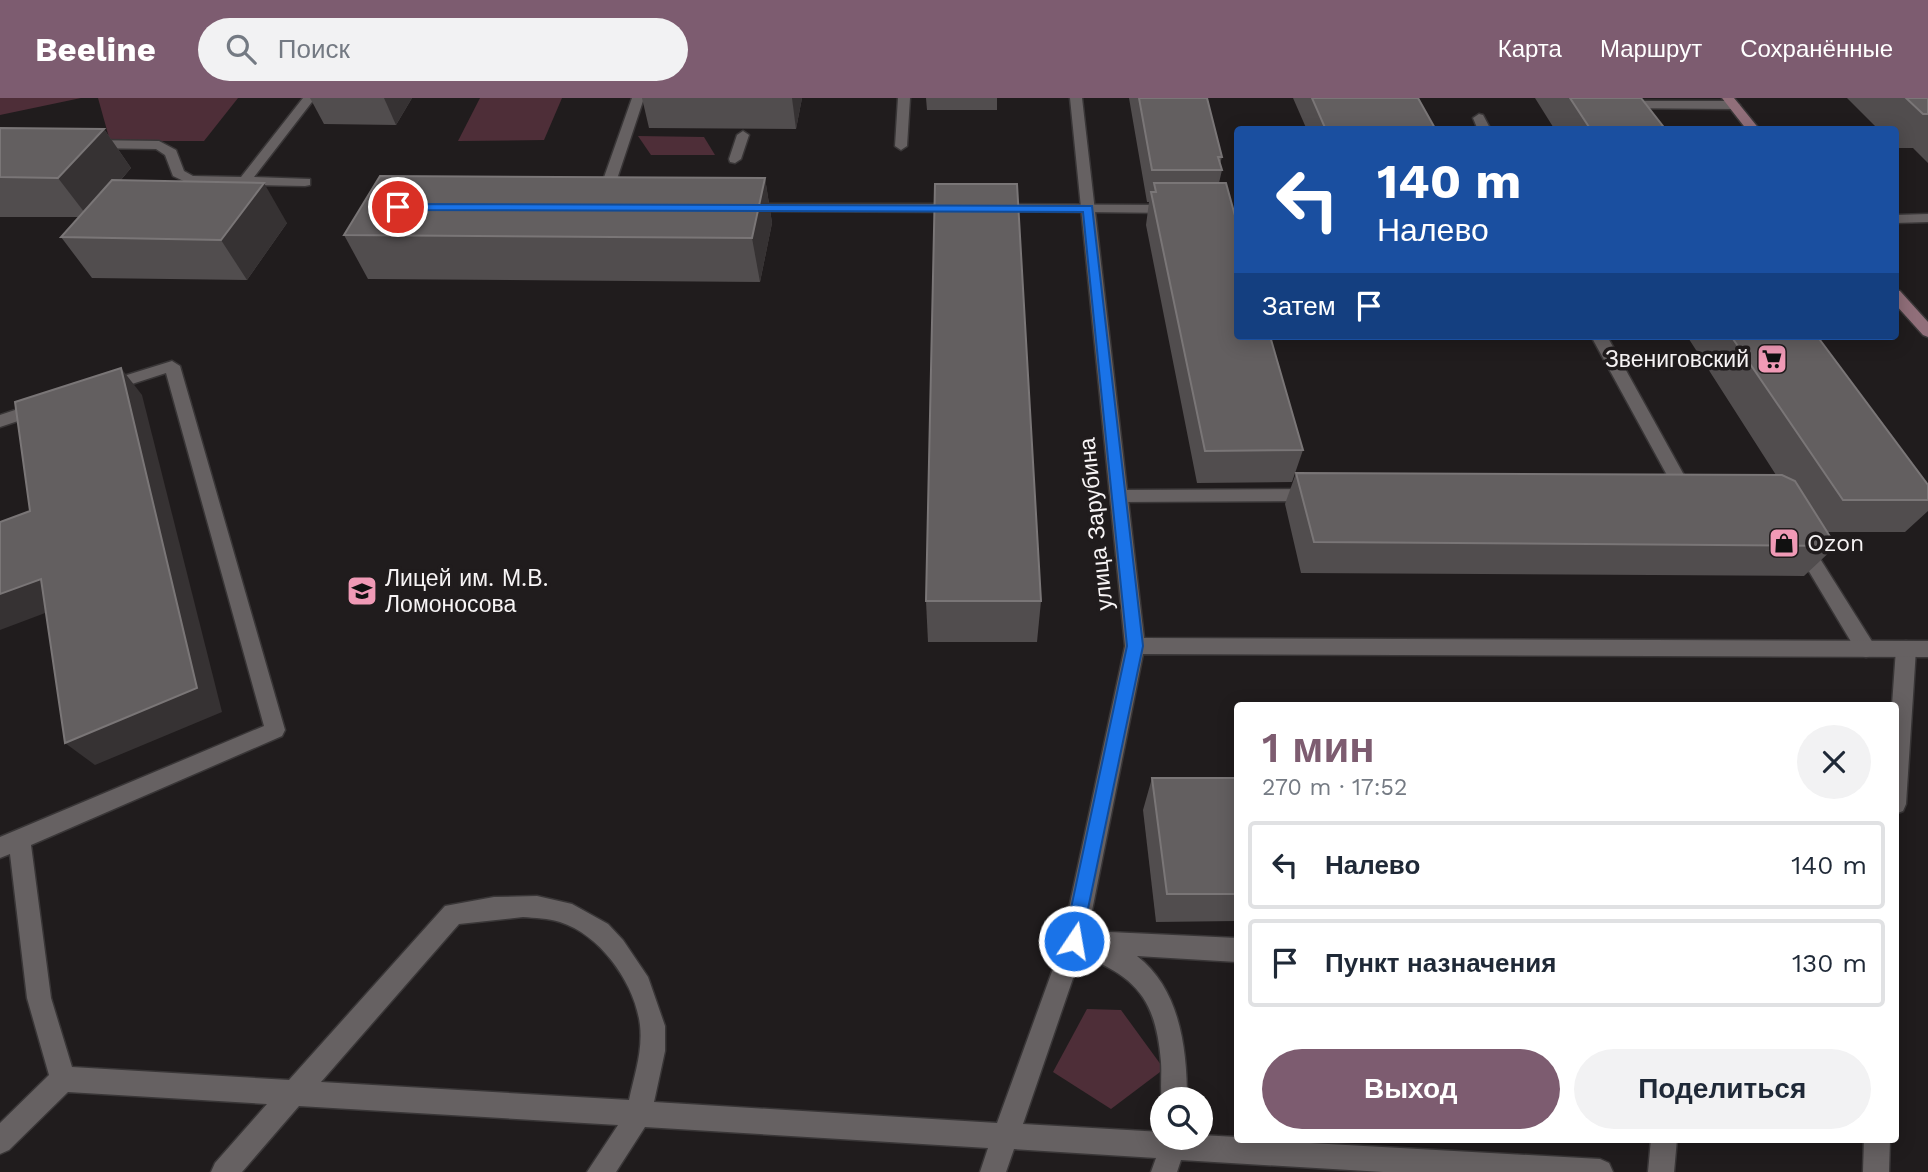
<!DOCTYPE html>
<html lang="ru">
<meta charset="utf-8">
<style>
body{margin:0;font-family:"Work Sans",sans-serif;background:#f2f2f3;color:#1f2937;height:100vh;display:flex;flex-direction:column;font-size:26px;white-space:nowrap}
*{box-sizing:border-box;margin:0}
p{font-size:23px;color:#747a83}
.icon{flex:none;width:38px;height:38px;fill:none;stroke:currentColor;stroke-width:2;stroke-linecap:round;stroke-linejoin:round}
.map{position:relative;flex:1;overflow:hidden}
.details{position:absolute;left:1234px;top:604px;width:665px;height:441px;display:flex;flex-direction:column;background:#fff;border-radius:7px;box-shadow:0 4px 18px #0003}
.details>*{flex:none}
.banner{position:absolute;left:1234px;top:28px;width:665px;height:214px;border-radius:7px;box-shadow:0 4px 18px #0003;background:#1a4fa0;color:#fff;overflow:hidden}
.buttons{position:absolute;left:1150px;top:989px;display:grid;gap:14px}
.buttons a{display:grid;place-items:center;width:63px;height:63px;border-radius:50%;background:#fff;box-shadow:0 4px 18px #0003;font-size:35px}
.pin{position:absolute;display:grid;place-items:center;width:60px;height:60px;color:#fff;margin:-30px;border:4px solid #fff;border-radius:50%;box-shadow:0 2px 7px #0007}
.me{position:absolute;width:77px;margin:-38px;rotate:12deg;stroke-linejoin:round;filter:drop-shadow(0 0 5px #0008)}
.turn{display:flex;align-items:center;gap:24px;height:147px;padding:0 28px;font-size:32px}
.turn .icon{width:91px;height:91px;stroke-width:2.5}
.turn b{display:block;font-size:49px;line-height:60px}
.then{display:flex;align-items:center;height:66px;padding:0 28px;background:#0003;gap:14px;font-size:26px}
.round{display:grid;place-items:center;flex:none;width:74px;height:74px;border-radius:37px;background:#f2f2f3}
.head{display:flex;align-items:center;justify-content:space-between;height:119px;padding:0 28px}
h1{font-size:42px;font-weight:600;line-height:52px;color:#7d5c70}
.primary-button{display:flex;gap:14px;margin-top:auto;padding:14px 28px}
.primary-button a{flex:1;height:80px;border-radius:42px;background:#7d5c70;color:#fff;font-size:28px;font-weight:600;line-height:80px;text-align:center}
.primary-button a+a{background:#f2f2f3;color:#1f2937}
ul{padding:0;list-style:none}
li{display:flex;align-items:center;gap:21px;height:88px;margin:0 14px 10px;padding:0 14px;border:4px solid #e0e1e3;border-radius:7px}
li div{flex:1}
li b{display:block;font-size:26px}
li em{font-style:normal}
header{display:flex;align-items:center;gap:42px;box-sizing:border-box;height:98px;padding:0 35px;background:#7d5c70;color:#fff}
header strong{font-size:33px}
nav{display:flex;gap:38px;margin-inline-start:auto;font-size:24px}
.search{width:490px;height:63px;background:#f2f2f3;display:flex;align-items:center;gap:18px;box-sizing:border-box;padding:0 24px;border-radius:38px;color:#747a83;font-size:26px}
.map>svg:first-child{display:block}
</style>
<header>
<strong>Beeline</strong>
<div class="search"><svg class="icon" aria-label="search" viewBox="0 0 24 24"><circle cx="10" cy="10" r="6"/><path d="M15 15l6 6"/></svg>Поиск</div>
<nav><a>Карта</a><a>Маршрут</a><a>Сохранённые</a></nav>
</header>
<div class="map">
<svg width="1928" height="1074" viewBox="0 0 1928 1074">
<rect width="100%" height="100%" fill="#201c1d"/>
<g fill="#4e2e38">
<path d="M0 0H81L0 17Z"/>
<path d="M98 0H238L204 43H110Z"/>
<path d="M480 0H562L544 42 458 43Z"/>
<path d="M638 38 704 39 715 57H651Z"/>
<path d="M1087 911 1121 912 1164 971 1111 1011 1053 974Z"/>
</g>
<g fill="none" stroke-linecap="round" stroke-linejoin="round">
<g stroke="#393637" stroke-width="3">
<g id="service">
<path d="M303 0H315L254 79 310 81V87L305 88 190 86 173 78 165 57 156 51 89 50 83 46 89 42 159 43 176 52 184 73 193 78 241 79Z"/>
<path d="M632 0H644L610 102 608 105H598L596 102Z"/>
<path d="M898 0H910L907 48 901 52 895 48Z"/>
<path d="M1621 3H1734L1740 7 1734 11 1617 10 1615 7Z"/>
<path d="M1479 16 1483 17 1491 32H1478L1473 20Z"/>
<path d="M743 33 749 37 741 61 735 65 730 64 729 61 737 37Z"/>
<path d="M745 106H960L967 110 960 114 740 113V107Z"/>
<path d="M993 106 1173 107 1180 111 1173 115 988 113V107Z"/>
<path d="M1928 116V124L1895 125V117Z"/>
<path d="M1591 238H1607L1695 397 1692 401H1680Z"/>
<path d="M172 263 180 268 285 632 282 638 31 747 51 900 72 969 289 982 445 808 494 799 537 798 572 806 608 826 623 842 648 879 665 928V953L654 1004 997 1025 1066 835 1074 832 1082 835 1088 833 1237 840V864L1137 858C1180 891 1187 951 1187 1001L1162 1003C1160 990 1162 977 1161 964 1156 902 1137 879 1081 857L1023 1026 1162 1034V1040H1200V1037L1237 1039V1041L1600 1061 1609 1065 1613 1074H1383L1181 1062 1177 1074H1151L1156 1060 1014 1051 1006 1074H980L988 1050 645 1029 616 1074H587L618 1027 299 1008 242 1074H211L215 1065 267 1006 68 994 9 1052 0 1056V1025L49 977 27 900 10 756 0 760V739L264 628 166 275 104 295 96 290 98 286ZM523 819C535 820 548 820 560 824 601 837 635 886 640 927 643 953 634 978 629 1002L321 984 459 826Z"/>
<path d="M42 303 50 309 48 313 0 329V317Z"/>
<path d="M1314 391 1320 393 1323 397 1320 401 1314 403 1119 404 1113 402 1110 398 1113 394 1119 392Z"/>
<path d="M1801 438 1807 440 1873 545 1876 551 1873 557 1866 559 1859 557 1792 445 1795 440Z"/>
<path d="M1906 543 1913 545 1916 551 1906 706 1903 713 1895 716V607H1892L1896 551 1899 545Z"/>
<path d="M1651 1041H1677L1674 1074H1648Z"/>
<path d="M1864 1041H1890L1889 1074H1863Z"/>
</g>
</g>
<g stroke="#393637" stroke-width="3">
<path id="minor" d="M1070 0H1082L1144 540 1928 543V559L1143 556 1086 843 1082 851 1074 854 1066 851 1062 843 1125 548Z"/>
</g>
<g stroke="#393637" stroke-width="3">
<g id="secondary">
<path d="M1722 0H1734L1760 32H1747Z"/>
<path d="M1895 192 1900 193 1928 224V239L1923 237 1895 206Z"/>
</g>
</g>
<use href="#service" fill="#666162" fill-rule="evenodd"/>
<use href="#minor" fill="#666162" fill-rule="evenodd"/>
<use href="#secondary" fill="#916f7a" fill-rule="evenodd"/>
</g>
<g fill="#514d4e">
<path d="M310 0H412L396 27 324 26Z"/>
<path d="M642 0H802L796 31 649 30Z"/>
<path d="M926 0H997V12H927Z"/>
<path d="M1129 0H1207L1222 59 1220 66 1222 72 1219 85 1303 352 1292 384 1197 385 1146 127 1149 104H1147Z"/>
<path d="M1293 0H1418L1436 32H1307Z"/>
<path d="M1535 0H1641L1666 32H1555Z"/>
<path d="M1847 0H1928V65L1913 50H1897L1895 48V32H1879Z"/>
<path d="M0 30 104 31 131 70 120 83 287 125 247 182 92 180 61 139 79 119H0Z"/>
<path d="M765 80 772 125 760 184 368 181 344 137Z"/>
<path d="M1687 238H1817L1928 387V413L1905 434H1827L1836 448 1804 478 1301 475 1285 406 1296 375 1776 377Z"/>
<path d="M926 503H1041L1037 544H928Z"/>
<path d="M1152 680H1237V823L1156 824 1143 712Z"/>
</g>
<g fill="#363233">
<path d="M384 0H412L396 27Z"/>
<path d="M792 0H802L796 31Z"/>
<path d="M104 31 131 70 88 119 58 80Z"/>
<path d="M765 80 772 125 760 184 752 140Z"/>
<path d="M264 85 287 125 247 182 221 142Z"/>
<path d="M121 270 142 297 222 614 95 667 65 645Z"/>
<path d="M41 481 69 506 0 532V496Z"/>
</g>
<g fill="#635f60" stroke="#7a7677" stroke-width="2">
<path d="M1139 0H1207L1222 59H1218L1222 72H1152Z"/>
<path d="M1312 0H1418L1436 32H1326Z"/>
<path d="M1570 0H1641L1666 32H1591Z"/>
<path d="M1906 0H1928V16H1923Z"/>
<path d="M0 30 104 31 58 80 0 79Z"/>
<path d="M380 78 765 80 752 140 344 137Z"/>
<path d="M112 82 264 85 221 142 61 139Z"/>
<path d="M1154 85H1226L1237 125V238H1270L1303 352 1205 353 1151 94H1156Z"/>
<path d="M935 86H1017L1041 503H926Z"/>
<path d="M1731 238H1817L1928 387V402H1843Z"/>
<path d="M121 270 197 590 65 645 41 481 0 496V424L30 413 15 304Z"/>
<path d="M1296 375 1782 377 1795 383 1836 448 1314 444Z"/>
<path d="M1152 680H1237V796H1167Z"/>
</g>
<path fill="#1a73e8" stroke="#114b97" stroke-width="2" d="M394 106 1092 108 1143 548 1080 849 1074 852 1067 849 1064 843 1127 548 1083 114 398 112 394 111Z"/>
<defs>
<g id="supermarket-square" transform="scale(1.575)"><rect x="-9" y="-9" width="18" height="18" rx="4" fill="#f09ab6" stroke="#201c1d"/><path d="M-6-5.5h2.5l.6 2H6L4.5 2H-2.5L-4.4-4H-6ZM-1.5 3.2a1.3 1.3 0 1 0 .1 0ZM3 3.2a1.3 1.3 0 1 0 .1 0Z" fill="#111"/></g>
<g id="shop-square" transform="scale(1.575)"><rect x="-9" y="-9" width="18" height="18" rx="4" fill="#f09ab6" stroke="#201c1d"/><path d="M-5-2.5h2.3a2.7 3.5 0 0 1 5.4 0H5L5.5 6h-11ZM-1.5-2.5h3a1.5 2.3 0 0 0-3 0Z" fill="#111"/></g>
<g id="school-square" transform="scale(1.575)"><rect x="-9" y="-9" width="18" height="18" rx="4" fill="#f09ab6" stroke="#201c1d"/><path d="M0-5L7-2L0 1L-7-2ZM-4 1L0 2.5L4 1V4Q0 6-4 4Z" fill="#111"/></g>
</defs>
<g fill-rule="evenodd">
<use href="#supermarket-square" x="1772" y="261"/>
<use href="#shop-square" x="1784" y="445"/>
<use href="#school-square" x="362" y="493"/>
</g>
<g text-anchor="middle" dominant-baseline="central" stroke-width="7" stroke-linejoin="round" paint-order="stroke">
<g font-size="23" fill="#f7f4f5" stroke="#201c1d" text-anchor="start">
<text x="1749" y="261" text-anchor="end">Звениговский</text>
<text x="1807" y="445">Ozon</text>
<text x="385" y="480">Лицей им. М.В.<tspan x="385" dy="26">Ломоносова</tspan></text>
</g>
<g font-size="23" fill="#f7f4f5" stroke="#201c1d">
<text transform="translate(1096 426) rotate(-96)">улица Зарубина</text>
</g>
</g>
</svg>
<div class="buttons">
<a><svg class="icon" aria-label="search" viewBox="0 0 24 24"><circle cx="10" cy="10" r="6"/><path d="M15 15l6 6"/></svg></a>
</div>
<div class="pin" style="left:398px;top:109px;background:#d93025"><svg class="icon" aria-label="arrive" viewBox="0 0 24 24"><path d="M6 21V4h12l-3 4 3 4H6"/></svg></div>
<svg class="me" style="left:1074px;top:843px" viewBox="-20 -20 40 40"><circle r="17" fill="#1a73e8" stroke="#fff" stroke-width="3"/><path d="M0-11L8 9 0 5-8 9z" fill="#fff"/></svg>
<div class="banner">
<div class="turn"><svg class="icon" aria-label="left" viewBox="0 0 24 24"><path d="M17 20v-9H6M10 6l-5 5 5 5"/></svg><div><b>140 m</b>Налево</div></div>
<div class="then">Затем<svg class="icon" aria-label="arrive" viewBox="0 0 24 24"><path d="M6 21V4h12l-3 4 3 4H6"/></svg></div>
</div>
<section class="details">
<div class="head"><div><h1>1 мин</h1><p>270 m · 17:52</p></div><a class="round"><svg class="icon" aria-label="close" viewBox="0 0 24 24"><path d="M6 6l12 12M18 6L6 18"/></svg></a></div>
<ul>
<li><svg class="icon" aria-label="left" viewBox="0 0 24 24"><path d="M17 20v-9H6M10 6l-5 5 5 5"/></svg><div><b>Налево</b></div><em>140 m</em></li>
<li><svg class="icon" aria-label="arrive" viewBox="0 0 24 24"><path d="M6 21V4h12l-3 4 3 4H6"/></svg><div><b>Пункт назначения</b></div><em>130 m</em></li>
</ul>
<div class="primary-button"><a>Выход</a><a>Поделиться</a></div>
</section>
</div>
